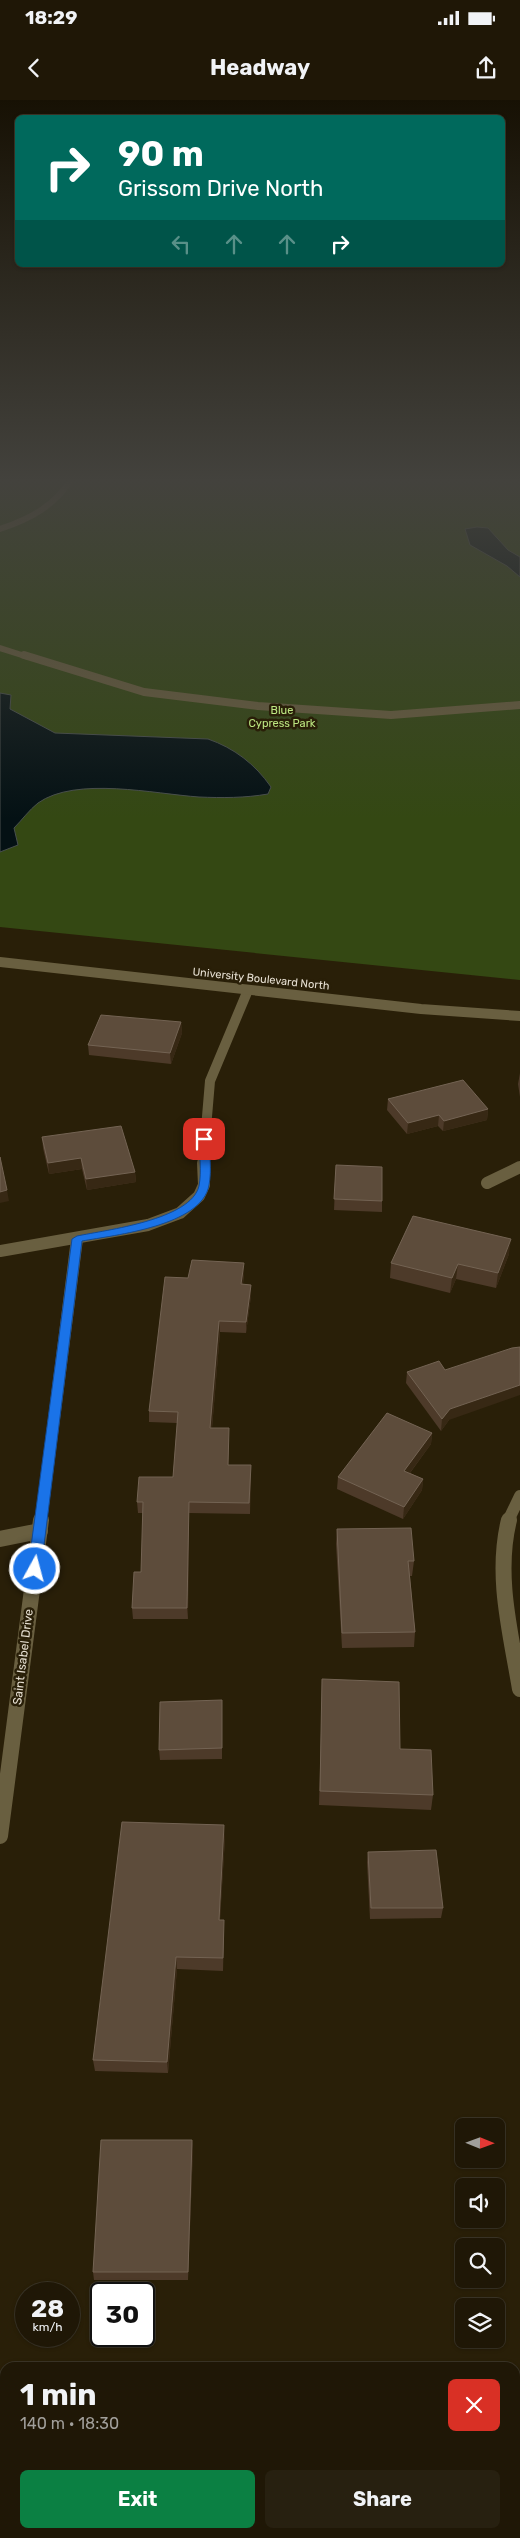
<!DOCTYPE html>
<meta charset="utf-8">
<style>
body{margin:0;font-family:Rubik,sans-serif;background:#272010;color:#f1f3f6;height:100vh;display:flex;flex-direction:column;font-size:19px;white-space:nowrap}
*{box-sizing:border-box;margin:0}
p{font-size:16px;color:#a19f9b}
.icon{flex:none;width:28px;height:28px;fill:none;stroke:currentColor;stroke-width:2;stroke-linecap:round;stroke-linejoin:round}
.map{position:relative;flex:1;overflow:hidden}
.side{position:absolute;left:0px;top:2262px;width:520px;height:176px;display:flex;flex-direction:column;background:#1f1706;border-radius:15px 15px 0 0;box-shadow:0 1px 4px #0004,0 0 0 1px #3c3628}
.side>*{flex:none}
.banner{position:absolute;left:15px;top:15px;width:490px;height:152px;border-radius:8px;box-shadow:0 1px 4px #0004,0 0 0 1px #3c3628;background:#00695c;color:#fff;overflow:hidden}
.needle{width:32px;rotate:91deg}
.buttons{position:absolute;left:455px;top:2018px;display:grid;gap:10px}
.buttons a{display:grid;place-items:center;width:50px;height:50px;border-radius:8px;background:#1f1706;box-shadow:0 1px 4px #0004,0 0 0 1px #3c3628;font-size:25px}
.speed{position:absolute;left:15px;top:2182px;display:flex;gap:10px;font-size:25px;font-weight:700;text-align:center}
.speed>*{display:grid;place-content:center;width:65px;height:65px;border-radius:50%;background:#1f1706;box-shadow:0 1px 4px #0004,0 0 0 1px #3c3628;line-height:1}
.speed small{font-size:12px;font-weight:400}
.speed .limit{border:2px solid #111;border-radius:8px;background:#fff;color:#111}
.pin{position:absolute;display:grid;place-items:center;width:42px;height:42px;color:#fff;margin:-21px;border-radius:10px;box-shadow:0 2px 8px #0006}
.me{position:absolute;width:55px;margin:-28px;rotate:7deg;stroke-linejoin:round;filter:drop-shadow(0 0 4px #0008)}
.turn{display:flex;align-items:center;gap:18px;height:105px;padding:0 20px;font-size:22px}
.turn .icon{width:65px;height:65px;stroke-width:2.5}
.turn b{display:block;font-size:35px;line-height:42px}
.lanes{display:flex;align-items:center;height:48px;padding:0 20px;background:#0003;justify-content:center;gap:25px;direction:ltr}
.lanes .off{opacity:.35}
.round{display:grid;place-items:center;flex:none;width:52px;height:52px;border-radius:8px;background:#272010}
.headline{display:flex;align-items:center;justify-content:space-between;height:85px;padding:0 20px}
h1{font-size:30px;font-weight:700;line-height:38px}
.button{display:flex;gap:10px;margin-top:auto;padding:10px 20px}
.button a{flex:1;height:58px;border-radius:8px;background:#0b8043;color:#fff;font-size:20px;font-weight:700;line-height:58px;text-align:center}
.button a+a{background:#272010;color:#f1f3f6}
.status{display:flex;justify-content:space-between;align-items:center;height:35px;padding:0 25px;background:#1f1706;direction:ltr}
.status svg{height:14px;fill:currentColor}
header{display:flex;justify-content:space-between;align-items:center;height:65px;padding:0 20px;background:#1f1706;font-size:22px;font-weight:700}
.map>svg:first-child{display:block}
</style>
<div class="status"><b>18:29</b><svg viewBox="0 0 49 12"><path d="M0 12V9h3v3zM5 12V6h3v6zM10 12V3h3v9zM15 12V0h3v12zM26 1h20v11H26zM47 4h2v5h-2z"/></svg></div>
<header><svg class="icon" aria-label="back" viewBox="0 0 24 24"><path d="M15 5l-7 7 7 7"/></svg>Headway<svg class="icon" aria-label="share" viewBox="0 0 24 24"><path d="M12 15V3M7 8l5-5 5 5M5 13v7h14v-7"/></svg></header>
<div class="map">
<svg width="520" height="2438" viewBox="0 0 520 2438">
<rect width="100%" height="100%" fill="#291f08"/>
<path fill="#344813" d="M0 378H520V880L0 827Z"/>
<g fill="#041114" stroke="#484f4d">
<path d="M477 427 488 428 508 450 520 457V477L507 466 470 445 465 429Z"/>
<path d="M0 593 11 595 10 609 55 633 208 639C234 648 255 664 271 687L268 694C245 698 222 698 199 697 155 694 76 676 38 703 29 710 22 720 14 728L18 745 0 752Z"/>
</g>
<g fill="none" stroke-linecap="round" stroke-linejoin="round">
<path stroke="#695f40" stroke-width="6" d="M0 429C30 419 55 406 72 378"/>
<path stroke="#695f40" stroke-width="6" d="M0 548 28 557"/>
<path stroke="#695f40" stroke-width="8" d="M24 555 144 592 258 606 391 615 520 605"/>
<path stroke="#695f40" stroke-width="10" d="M203 1064 210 981 248 890"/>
<g stroke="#695f40" stroke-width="12">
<path d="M487 1083 520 1067"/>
<path d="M0 1151 148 1125 180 1113 199 1096 204 1085 203 1063"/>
<path d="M41 1421 77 1139"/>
<path d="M508 1421 520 1396"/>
</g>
<g stroke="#695f40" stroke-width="16">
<path d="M509 1420C495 1476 511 1534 520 1589"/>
<path d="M0 1439 40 1431"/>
<path d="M0 1736 41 1420"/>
</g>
<path stroke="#695f40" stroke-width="10" d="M0 862 421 909 520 916"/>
</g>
<g fill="#4d3a29">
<path d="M181 922 182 933 171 964 89 955 88 945Z"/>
<path d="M520 973V997L518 984Z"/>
<path d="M388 999 488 1009 487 1020 443 1031 438 1026 407 1034 387 1010Z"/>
<path d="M42 1037 135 1072 136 1082 87 1090 82 1069 49 1074 43 1048Z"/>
<path d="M336 1065 382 1101V1112L334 1110Z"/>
<path d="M509 1154 496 1188 456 1179 450 1193 390 1178 391 1163Z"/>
<path d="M244 1174 243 1184 251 1185V1196L246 1233 220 1232 212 1328 229 1339 228 1365H251L250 1414 189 1413 188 1519H133L132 1508 141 1472 143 1413H138L137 1402 173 1377 177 1323 149 1322V1311L188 1178Z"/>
<path d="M407 1272 449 1320 441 1331 406 1283Z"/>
<path d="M432 1333 431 1344 410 1373 423 1379 422 1390 403 1419 337 1389 338 1377Z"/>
<path d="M337 1429 414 1461 412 1476H410L415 1532 414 1547 342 1548 336 1444Z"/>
<path d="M322 1594 400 1649 433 1695 431 1710 319 1705Z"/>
<path d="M222 1600V1659L160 1660 159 1650Z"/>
<path d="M225 1738 220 1820 224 1833 223 1871 177 1869 168 1973 95 1971 93 1960Z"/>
<path d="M368 1752 443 1808 441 1818 370 1819 367 1762Z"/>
<path d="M192 2040 193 2049 188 2180H94L93 2172Z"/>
</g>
<g fill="#372814">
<path d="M181 922 182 933 171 964 170 953Z"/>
<path d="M488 1009 487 1020 443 1031 444 1021Z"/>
<path d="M439 1015 438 1026 407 1034 408 1023Z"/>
<path d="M81 1058 82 1069 49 1074 48 1063Z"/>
<path d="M135 1072 136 1082 87 1090 86 1079Z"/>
<path d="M7 1090 9 1101 0 1103V1092Z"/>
<path d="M511 1139 509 1154 496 1188 498 1173Z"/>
<path d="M244 1163V1174L241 1195V1184Z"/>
<path d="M458 1164 456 1179 450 1193 452 1178Z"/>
<path d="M251 1185V1196L246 1233V1222Z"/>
<path d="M219 1221 220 1232 211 1339 210 1328Z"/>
<path d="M520 1285V1295L449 1320 441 1331 442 1319 450 1309Z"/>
<path d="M432 1333 431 1344 403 1382 404 1371Z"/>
<path d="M423 1379 422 1390 403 1419 404 1407Z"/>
<path d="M189 1402V1413L188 1519 187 1508Z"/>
<path d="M224 1725 225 1738 219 1832V1820Z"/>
<path d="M176 1857 177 1869 168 1973 167 1962Z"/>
<path d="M192 2040 193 2049 188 2180V2172Z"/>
</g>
<g fill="#5d4c3b" stroke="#736353">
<path d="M101 915 181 922 170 953 88 945Z"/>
<path d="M463 980 488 1009 444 1021 439 1015 408 1023 388 999Z"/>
<path d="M121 1026 135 1072 86 1079 81 1058 48 1063 42 1037Z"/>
<path d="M0 1057 7 1090 0 1092Z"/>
<path d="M336 1065 382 1067V1101L334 1099Z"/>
<path d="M413 1116 511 1139 498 1173 458 1164 452 1178 391 1163Z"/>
<path d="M192 1160 244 1163 241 1184 251 1185 246 1222 219 1221 210 1328H229L228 1365H251L249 1403 189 1402 187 1508H132L134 1472H141L143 1402H137L139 1377H173L178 1312 149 1311 165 1177 188 1178Z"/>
<path d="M520 1247V1285L450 1309 442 1319 407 1272 439 1261 445 1270 512 1248Z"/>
<path d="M387 1313 432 1333 404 1371 423 1379 404 1407 338 1377Z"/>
<path d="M411 1428 414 1461H408L415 1532 342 1533 337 1429Z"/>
<path d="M322 1579 399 1582 400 1649 431 1650 433 1695 320 1691Z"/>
<path d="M222 1600V1648L159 1650 160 1602Z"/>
<path d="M122 1722 224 1725 219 1820H224L223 1858 176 1857 167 1962 93 1960Z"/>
<path d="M436 1750 443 1808H371L368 1752Z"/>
<path d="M101 2040H192L188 2172H93Z"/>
</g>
<linearGradient id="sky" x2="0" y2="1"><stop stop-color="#171104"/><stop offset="0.53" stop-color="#43423d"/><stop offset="1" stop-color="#43423d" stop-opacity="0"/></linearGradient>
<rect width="520" height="719" fill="url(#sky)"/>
<path fill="#1a73e8" stroke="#114b97" d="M204 1036 210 1039C209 1053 212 1070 209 1085 202 1126 115 1135 82 1141L41 1469 35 1474 30 1473 28 1469 72 1139 77 1136C106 1130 191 1120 199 1086 202 1071 199 1053 199 1039Z"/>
<g text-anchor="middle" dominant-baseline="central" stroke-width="5" stroke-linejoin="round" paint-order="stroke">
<g font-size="11" fill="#bce681" stroke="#291f08">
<text x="282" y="610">Blue<tspan x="282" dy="13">Cypress Park</tspan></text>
</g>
<g font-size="11" fill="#e7e0d3" stroke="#291f08">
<text transform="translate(261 879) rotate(6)">University Boulevard North</text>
</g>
<g font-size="12" fill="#e7e0d3" stroke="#291f08">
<text transform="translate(23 1557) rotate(-83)">Saint Isabel Drive</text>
</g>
</g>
</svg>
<div class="buttons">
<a><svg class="needle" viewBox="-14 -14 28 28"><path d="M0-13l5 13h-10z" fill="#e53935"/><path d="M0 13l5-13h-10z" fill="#a19f9b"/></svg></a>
<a><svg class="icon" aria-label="sound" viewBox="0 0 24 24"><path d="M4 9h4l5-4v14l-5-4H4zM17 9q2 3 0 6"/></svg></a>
<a><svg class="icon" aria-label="search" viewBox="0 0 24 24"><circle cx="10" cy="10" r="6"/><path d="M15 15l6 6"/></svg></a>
<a><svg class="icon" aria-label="layers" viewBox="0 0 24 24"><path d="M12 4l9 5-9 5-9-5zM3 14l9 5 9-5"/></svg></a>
</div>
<div class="speed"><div>28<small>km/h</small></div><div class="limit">30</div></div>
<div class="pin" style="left:204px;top:1039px;background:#d93025"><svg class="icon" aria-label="arrive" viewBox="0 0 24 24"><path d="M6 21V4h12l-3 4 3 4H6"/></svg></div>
<svg class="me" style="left:35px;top:1469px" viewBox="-20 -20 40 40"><circle r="17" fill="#1a73e8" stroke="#fff" stroke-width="3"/><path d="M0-11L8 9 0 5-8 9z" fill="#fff"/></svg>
<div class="banner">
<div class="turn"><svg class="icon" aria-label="right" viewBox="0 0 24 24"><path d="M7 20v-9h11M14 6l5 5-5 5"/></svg><div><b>90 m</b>Grissom Drive North</div></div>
<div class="lanes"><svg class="icon off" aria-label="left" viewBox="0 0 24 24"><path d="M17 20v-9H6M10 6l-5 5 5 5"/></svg><svg class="icon off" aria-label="ahead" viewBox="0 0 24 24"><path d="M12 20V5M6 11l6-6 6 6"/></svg><svg class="icon off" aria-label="ahead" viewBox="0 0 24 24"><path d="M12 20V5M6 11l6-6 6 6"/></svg><svg class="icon" aria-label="right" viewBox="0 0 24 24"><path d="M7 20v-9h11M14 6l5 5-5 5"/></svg></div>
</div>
<section class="side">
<div class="headline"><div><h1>1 min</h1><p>140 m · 18:30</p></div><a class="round" style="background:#d93025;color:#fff"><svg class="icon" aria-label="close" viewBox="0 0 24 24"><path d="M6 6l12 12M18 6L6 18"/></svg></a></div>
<div class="button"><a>Exit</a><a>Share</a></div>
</section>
</div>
